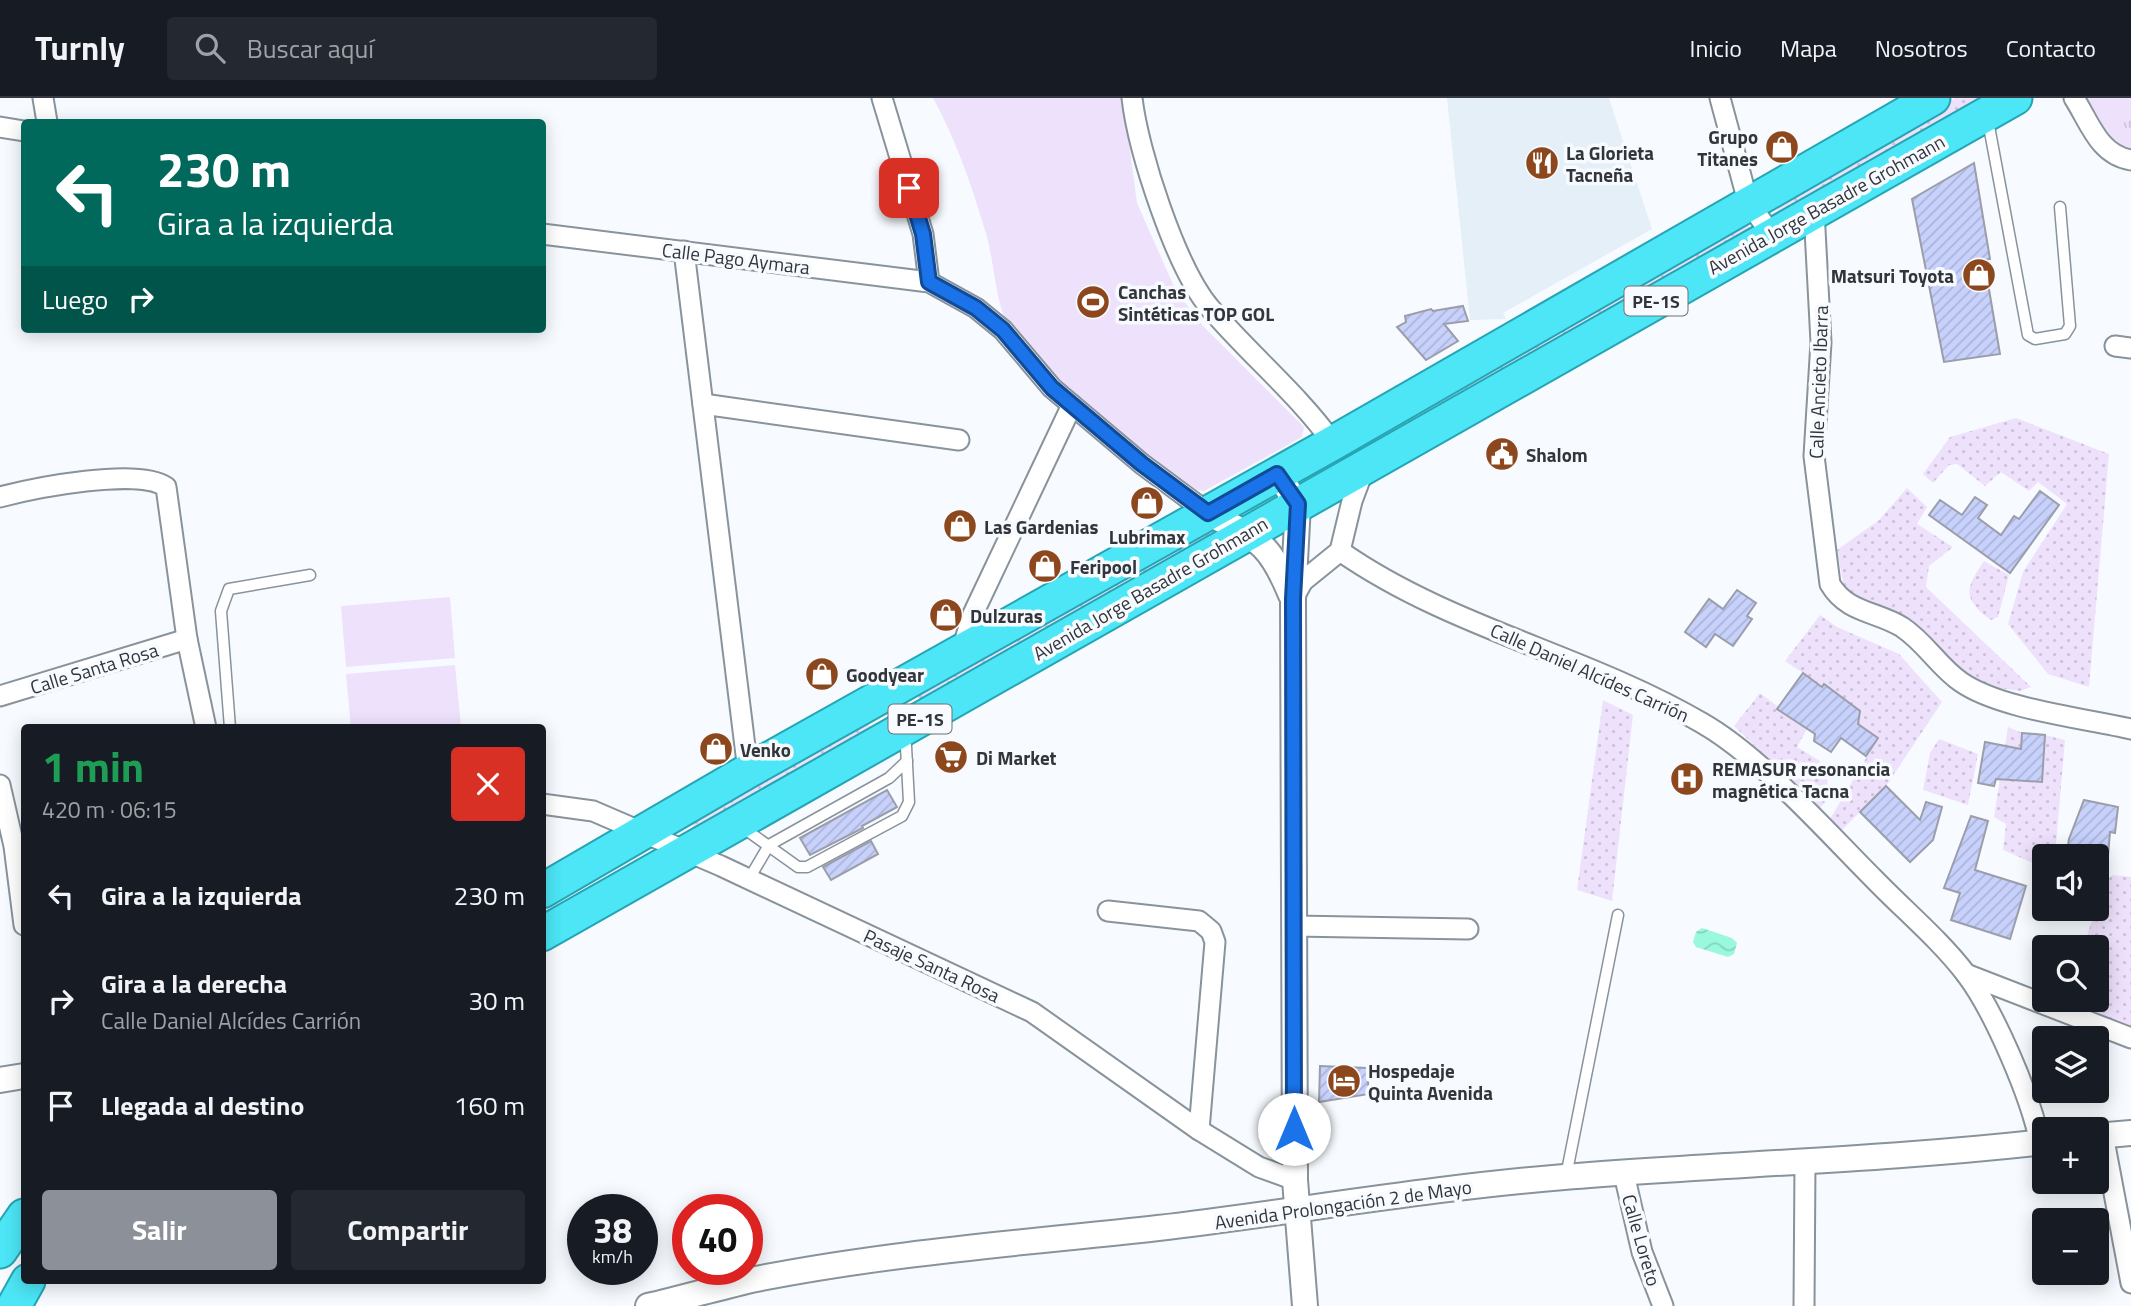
<!DOCTYPE html>
<html lang="es">
<meta charset="utf-8">
<style>
body{margin:0;font-family:"Titillium Web",sans-serif;background:#242831;color:#f1f3f6;height:100vh;display:flex;flex-direction:column;font-size:26px;white-space:nowrap}
*{box-sizing:border-box;margin:0}
p{font-size:23px;color:#9ea1a6}
.icon{flex:none;width:38px;height:38px;fill:none;stroke:currentColor;stroke-width:2;stroke-linecap:round;stroke-linejoin:round}
.map{position:relative;flex:1;overflow:hidden}
.side{position:absolute;left:21px;top:626px;width:525px;height:560px;display:flex;flex-direction:column;background:#171b24;border-radius:7px;box-shadow:0 4px 18px #0003}
.side>*{flex:none}
.hud{position:absolute;left:21px;top:21px;width:525px;height:214px;border-radius:7px;box-shadow:0 4px 18px #0003;background:#00695c;color:#fff;overflow:hidden}
.buttons{position:absolute;left:2032px;top:746px;display:grid;gap:14px}
.buttons a{display:grid;place-items:center;width:77px;height:77px;border-radius:7px;background:#171b24;box-shadow:0 4px 18px #0003;font-size:35px}
.speed{position:absolute;left:567px;top:1096px;display:flex;gap:14px;font-size:35px;font-weight:700;text-align:center}
.speed>*{display:grid;place-content:center;width:91px;height:91px;border-radius:50%;background:#171b24;box-shadow:0 4px 18px #0003;line-height:1}
.speed small{font-size:18px;font-weight:400}
.speed .limit{border:10px solid #d22;background:#fff;color:#111}
.pin{position:absolute;display:grid;place-items:center;width:60px;height:60px;color:#fff;margin:-30px;border-radius:14px;box-shadow:0 4px 10px #0006}
.me{position:absolute;width:77px;margin:-38px;rotate:0deg;stroke-linejoin:round;filter:drop-shadow(0 0 5px #0008)}
.turn{display:flex;align-items:center;gap:24px;height:147px;padding:0 21px;font-size:32px}
.turn .icon{width:91px;height:91px;stroke-width:2.5}
.turn b{display:block;font-size:49px;line-height:60px}
.then{display:flex;align-items:center;height:66px;padding:0 21px;background:#0003;gap:14px;font-size:26px}
.round{display:grid;place-items:center;flex:none;width:74px;height:74px;border-radius:7px;background:#242831}
.headline{display:flex;align-items:center;justify-content:space-between;height:119px;padding:0 21px}
h1{font-size:42px;font-weight:700;line-height:52px;color:#1e9e55}
.action{display:flex;gap:14px;margin-top:auto;padding:14px 21px}
.action a{flex:1;height:80px;border-radius:7px;background:#8c9099;color:#fff;font-size:28px;font-weight:700;line-height:80px;text-align:center}
.action a+a{background:#242831;color:#f1f3f6}
ul{padding:0;list-style:none}
li{display:flex;align-items:center;gap:21px;height:105px;padding:0 21px}
li div{flex:1}
li b{display:block;font-size:26px}
li em{font-style:normal}
header{display:flex;align-items:center;gap:42px;box-sizing:border-box;height:98px;padding:0 35px;background:#171b24;border-bottom:2px solid #363941}
header strong{font-size:33px}
nav{display:flex;gap:38px;margin-inline-start:auto;font-size:24px}
.search{width:490px;height:63px;background:#242831;display:flex;align-items:center;gap:18px;box-sizing:border-box;padding:0 24px;border-radius:7px;color:#9ea1a6;font-size:26px}
.map>svg:first-child{display:block}
</style>
<header>
<strong>Turnly</strong>
<div class="search"><svg class="icon" aria-label="search" viewBox="0 0 24 24"><circle cx="10" cy="10" r="6"/><path d="M15 15l6 6"/></svg>Buscar aquí</div>
<nav><a>Inicio</a><a>Mapa</a><a>Nosotros</a><a>Contacto</a></nav>
</header>
<div class="map">
<svg width="2131" height="1208" viewBox="0 0 2131 1208">
<defs>
<pattern id="grass-dots" width="8" height="8" patternUnits="userSpaceOnUse" patternTransform="scale(1.75)"><rect width="8" height="8" fill="#eee1fc"/><path d="M2 2h.1M6 6h.1" fill="none" stroke="#cdc2d9" stroke-width="1.8" stroke-linecap="round"/></pattern>
<pattern id="park-tufts" width="24" height="20" patternUnits="userSpaceOnUse" patternTransform="scale(1.75)"><rect width="24" height="20" fill="#eee1fc"/><path d="M3 7l-1-3M5 7V3M7 7l1-3M15 17l-1-3M17 17v-4M19 17l1-3" fill="none" stroke="#cdc2d9"/></pattern>
<pattern id="water-waves" width="16" height="10" patternUnits="userSpaceOnUse" patternTransform="scale(1.75)"><rect width="16" height="10" fill="#9af8dd"/><path d="M0 5q4-4 8 0t8 0" fill="none" stroke="#85d5be"/></pattern>
<pattern id="building-hatch" width="6" height="6" patternUnits="userSpaceOnUse" patternTransform="scale(1.75)"><rect width="6" height="6" fill="#c7d1fb"/><path d="M-1 1l2-2M0 6l6-6M5 7l2-2" fill="none" stroke="#abb4d8"/></pattern>
</defs>
<rect width="100%" height="100%" fill="#f7fbff"/>
<path fill="#e4eff8" d="M1447 0H1609L1652 131 1503 215 1506 221 1470 222Z"/>
<g fill="url(#grass-dots)">
<path d="M1955 0H1996L1780 115 1774 108 1778 98Z"/>
<path d="M1746 125 1752 132 1306 386 1301 378Z"/>
<path d="M2016 320 2109 356 2089 589 2048 576 2008 526 2023 474 2067 406 2038 384 2029 393 2001 374 1985 388 1957 366 1949 367 1933 385 1923 376 1950 339Z"/>
<path d="M1907 390 1927 409 1917 426 1953 449 1929 468 1926 489 2031 589 2020 593 1971 586 1845 494 1837 452 1879 422Z"/>
<path d="M1209 428 1216 433 1214 442 921 603 917 598 919 589Z"/>
<path d="M1984 463 2009 477 1998 519 1991 522C1961 501 1966 489 1984 463Z"/>
<path d="M1820 517 1837 529 1899 556 1942 604 1886 688 1842 732 1830 721 1878 640 1859 626V613C1835 594 1810 580 1785 563Z"/>
<path d="M1760 595 1807 631 1797 649 1820 663 1817 674 1827 680 1829 699 1820 710 1734 628Z"/>
<path d="M1603 602 1633 617 1612 803 1577 792Z"/>
<path d="M863 624 873 629 872 638 697 732 692 727 694 720Z"/>
<path d="M2008 629 2022 635 2019 683 2042 684 2045 637 2065 642 2055 758H2044V770L2003 752 2006 726 1994 719Z"/>
<path d="M1939 641 1978 656 1968 707 1923 692 1930 655Z"/>
<path d="M2113 777 2131 779V934L2086 918 2092 901H2096V849H2083L2106 782Z"/>
</g>
<path fill="url(#park-tufts)" d="M2084 0H2131V50L2107 43Z"/>
<g fill="#eee1fc">
<path d="M933 0H1123L1137 105 1176 193 1205 230 1304 329 1302 339 1204 393 1197 392C1143 353 1023 276 1002 213 994 186 993 156 984 129 971 85 955 40 933 0Z"/>
<path d="M2093 0H2131V11L2108 24Z"/>
<path d="M450 499 455 560 346 569 341 508Z"/>
<path d="M455 567 461 628 351 630 346 576Z"/>
</g>
<path fill="url(#water-waves)" d="M1702 830 1732 840 1737 845 1734 856 1728 859 1696 849 1693 844 1696 834Z"/>
<g fill="url(#building-hatch)" stroke="#9b9eaa" stroke-width="2">
<path d="M1974 65 1990 161 1984 162 2000 256 1944 264 1912 101Z"/>
<path d="M1463 208 1468 223 1444 226 1458 243 1426 262 1397 229 1406 224 1405 218 1431 211 1433 213Z"/>
<path d="M2040 393 2059 407 2010 475 1929 417 1940 402 1962 417 1975 399 1987 407 1978 420 2001 437 2014 418 2019 421Z"/>
<path d="M1737 492 1756 505 1747 518 1752 521 1733 548 1715 536 1706 549 1685 534 1709 501 1723 511Z"/>
<path d="M1803 575 1822 589 1824 586 1860 613 1858 626 1878 640 1866 658 1841 640 1831 654 1814 643 1815 636 1777 611Z"/>
<path d="M2022 635 2045 637 2042 684 1996 681 1994 688 1978 685 1985 644 2021 651Z"/>
<path d="M1886 688 1920 722 1926 704 1942 709 1933 742 1910 764 1860 714Z"/>
<path d="M887 692 897 709 862 728 863 730 810 757 800 740Z"/>
<path d="M2084 702 2118 709 2115 735 2110 734 2108 758H2066L2069 741Z"/>
<path d="M1971 718 1988 723 1975 772 2026 788 2010 841 1951 822 1960 795 1944 790Z"/>
<path d="M871 743 878 756 831 782 823 769Z"/>
<path d="M1320 968 1367 970 1369 996 1319 1004Z"/>
</g>
<g fill="none" stroke-linecap="round" stroke-linejoin="round">
<g stroke="#88939b" stroke-width="13">
<g id="service">
<path d="M1988 23 2028 237 2035 241 2065 236 2070 228 2060 109"/>
<path d="M230 630 221 513 229 491 310 477"/>
<path d="M742 729 798 769H807L902 718 909 704 905 630 888 600"/>
<path d="M749 781 769 747 889 680 907 663"/>
<path d="M1566 1078 1618 817"/>
</g>
</g>
<g stroke="#88939b" stroke-width="23">
<g id="minor">
<path d="M43 0 47 24"/>
<path d="M882 0 923 136 929 184"/>
<path d="M1132 0C1138 53 1176 170 1210 210 1250 257 1298 296 1333 345"/>
<path d="M1720 0 1748 104 1772 137"/>
<path d="M2074 0C2090 25 2099 57 2131 62"/>
<path d="M0 29 24 33"/>
<path d="M1814 113 1821 244 1814 358 1830 486C1847 515 1876 513 1902 529 1926 545 1939 569 1961 584 2000 611 2083 620 2131 631"/>
<path d="M542 136 929 184 976 210 1003 232 1052 290 1142 366 1208 415"/>
<path d="M684 153 748 673"/>
<path d="M2115 248 2131 250"/>
<path d="M703 306 959 342"/>
<path d="M0 399C34 390 139 369 166 389L187 541 206 630"/>
<path d="M1340 453C1450 530 1586 557 1702 625 1760 658 1826 733 1874 781 1904 812 1940 842 1966 876 1994 913 2031 999 2040 1045"/>
<path d="M1293 501 1303 483 1340 453 1352 403 1364 371"/>
<path d="M961 554 973 516 1072 307"/>
<path d="M0 598 187 541"/>
<path d="M0 687 14 748 24 827"/>
<path d="M542 706 593 713 721 768 1032 914 1199 1032 1259 1069 1295 1082"/>
<path d="M1108 813 1199 823 1211 833 1215 844 1199 1032"/>
<path d="M1294 828 1468 831"/>
<path d="M1966 876 2131 940"/>
<path d="M2103 1037 2131 1185"/>
<path d="M1624 1076 1642 1154 1663 1208"/>
<path d="M1804 1208 1805 1065"/>
</g>
</g>
<g stroke="#88939b" stroke-width="28">
<g id="tertiary">
<path d="M1277 376 1298 406 1293 501 1295 1082 1305 1208"/>
<path d="M1208 415C1257 441 1269 443 1291 497"/>
<path d="M0 982 24 978"/>
<path d="M2096 1038 2131 1035"/>
<path d="M648 1208C682 1200 717 1190 751 1182 885 1155 1022 1145 1158 1130 1293 1114 1428 1090 1564 1079 1724 1066 1884 1062 2044 1044"/>
</g>
</g>
<g stroke="#26a4b3" stroke-width="37">
<g id="trunk">
<path d="M542 793 748 673 1333 345 1933 0"/>
<path d="M542 836 2015 0"/>
<path d="M0 1153 24 1118"/>
<path d="M14 1208 28 1183"/>
</g>
</g>
<use href="#service" stroke="#fff" stroke-width="10"/>
<use href="#minor" stroke="#fff" stroke-width="19"/>
<use href="#tertiary" stroke="#fff" stroke-width="24"/>
<use href="#trunk" stroke="#4ce6f6" stroke-width="33"/>
</g>
<g fill="none" stroke-linecap="round" stroke-linejoin="round">
<g stroke="#114b97" stroke-width="18">
<path id="route" d="M909 90 923 136 929 184 976 210 1003 232 1052 290 1142 366 1208 415 1277 376 1298 406 1293 501 1294 1031"/>
</g>
<use href="#route" stroke="#1a73e8" stroke-width="12"/>
</g>
<defs>
<g id="shop-disc" transform="scale(1.75)"><circle r="9.5" fill="#8c471d" stroke="#f7fbff"/><path d="M-5-2.5h2.3a2.7 3.5 0 0 1 5.4 0H5L5.5 6h-11ZM-1.5-2.5h3a1.5 2.3 0 0 0-3 0Z" fill="#fff"/></g>
<g id="restaurant-disc" transform="scale(1.75)"><circle r="9.5" fill="#8c471d" stroke="#f7fbff"/><path d="M-5-6h1v4h1v-4h1v4h1v-4h1v5L-1.5 .5V6h-2V.5L-5-1ZM5-6V6H3V1.5H1.5Q1.5-4 5-6Z" fill="#fff"/></g>
<g id="stadium-disc" transform="scale(1.75)"><circle r="9.5" fill="#8c471d" stroke="#f7fbff"/><path d="M0-5a6.5 5 0 1 0 0 10a6.5 5 0 1 0 0-10ZM-3.5-1.8h7v3.6h-7Z" fill="#fff"/></g>
<g id="civic-disc" transform="scale(1.75)"><circle r="9.5" fill="#8c471d" stroke="#f7fbff"/><path d="M-.6-6.5H3V-4.5H.6V-3L4-1V1h2V6H-6V1h2V-1L-.6-3ZM-1.2 2.5V6h2.4V2.5Z" fill="#fff"/></g>
<g id="supermarket-disc" transform="scale(1.75)"><circle r="9.5" fill="#8c471d" stroke="#f7fbff"/><path d="M-6-5.5h2.5l.6 2H6L4.5 2H-2.5L-4.4-4H-6ZM-1.5 3.2a1.3 1.3 0 1 0 .1 0ZM3 3.2a1.3 1.3 0 1 0 .1 0Z" fill="#fff"/></g>
<g id="hospital-disc" transform="scale(1.75)"><circle r="9.5" fill="#8c471d" stroke="#f7fbff"/><path d="M-5-5h3v3.5h4V-5h3V5h-3V1.5h-4V5h-3Z" fill="#fff"/></g>
<g id="hotel-disc" transform="scale(1.75)"><circle r="9.5" fill="#8c471d" stroke="#f7fbff"/><path d="M-6-4.5h1.5V1H6V5H4.5V3h-9V5H-6ZM-4 0a1.8 1.8 0 1 1 3.6 0ZM.5 0V-2.5h3Q6-2.5 6 0Z" fill="#fff"/></g>
</defs>
<g fill-rule="evenodd">
<use href="#shop-disc" x="1782" y="49"/>
<use href="#restaurant-disc" x="1542" y="65"/>
<use href="#shop-disc" x="1979" y="177"/>
<use href="#stadium-disc" x="1093" y="204"/>
<use href="#civic-disc" x="1502" y="356"/>
<use href="#shop-disc" x="1147" y="405"/>
<use href="#shop-disc" x="960" y="428"/>
<use href="#shop-disc" x="1045" y="468"/>
<use href="#shop-disc" x="946" y="517"/>
<use href="#shop-disc" x="822" y="576"/>
<use href="#shop-disc" x="716" y="651"/>
<use href="#supermarket-disc" x="951" y="659"/>
<use href="#hospital-disc" x="1687" y="681"/>
<use href="#hotel-disc" x="1344" y="983"/>
</g>
<g text-anchor="middle" dominant-baseline="central" stroke-width="7" stroke-linejoin="round" paint-order="stroke">
<g fill="#f7fbff" stroke="#6d7175" stroke-width="2">
<rect x="1624.5" y="188.5" width="63" height="29" rx="5"/>
<rect x="888.5" y="606.5" width="63" height="29" rx="5"/>
</g>
<g font-size="18" font-weight="bold" fill="#32363a">
<text x="1656" y="203">PE-1S</text>
<text x="920" y="621">PE-1S</text>
</g>
<g font-size="19" font-weight="bold" fill="#32363a" stroke="#f7fbff" text-anchor="start">
<text x="1758" y="38" text-anchor="end">Grupo<tspan x="1758" dy="22">Titanes</tspan></text>
<text x="1566" y="54">La Glorieta<tspan x="1566" dy="22">Tacneña</tspan></text>
<text x="1954" y="177" text-anchor="end">Matsuri Toyota</text>
<text x="1118" y="193">Canchas<tspan x="1118" dy="22">Sintéticas TOP GOL</tspan></text>
<text x="1526" y="356">Shalom</text>
<text x="984" y="428">Las Gardenias</text>
<text x="1147" y="438" text-anchor="middle">Lubrimax</text>
<text x="1070" y="468">Feripool</text>
<text x="970" y="517">Dulzuras</text>
<text x="846" y="576">Goodyear</text>
<text x="740" y="651">Venko</text>
<text x="976" y="659">Di Market</text>
<text x="1712" y="670">REMASUR resonancia<tspan x="1712" dy="22">magnética Tacna</tspan></text>
<text x="1368" y="972">Hospedaje<tspan x="1368" dy="22">Quinta Avenida</tspan></text>
</g>
<g font-size="19" fill="#32363a" stroke="#f7fbff">
<text transform="translate(1826 106) rotate(-29)">Avenida Jorge Basadre Grohmann</text>
<text transform="translate(736 160) rotate(7)">Calle Pago Aymara</text>
<text transform="translate(1818 284) rotate(-88)">Calle Ancieto Ibarra</text>
<text transform="translate(1150 490) rotate(-30)">Avenida Jorge Basadre Grohmann</text>
<text transform="translate(94 570) rotate(-17)">Calle Santa Rosa</text>
<text transform="translate(1590 574) rotate(24)">Calle Daniel Alcídes Carrión</text>
<text transform="translate(932 867) rotate(25)">Pasaje Santa Rosa</text>
<text transform="translate(1343 1106) rotate(-8)">Avenida Prolongación 2 de Mayo</text>
<text transform="translate(1642 1142) rotate(74)">Calle Loreto</text>
</g>
</g>
</svg>
<div class="buttons">
<a><svg class="icon" aria-label="sound" viewBox="0 0 24 24"><path d="M4 9h4l5-4v14l-5-4H4zM17 9q2 3 0 6"/></svg></a>
<a><svg class="icon" aria-label="search" viewBox="0 0 24 24"><circle cx="10" cy="10" r="6"/><path d="M15 15l6 6"/></svg></a>
<a><svg class="icon" aria-label="layers" viewBox="0 0 24 24"><path d="M12 4l9 5-9 5-9-5zM3 14l9 5 9-5"/></svg></a>
<a>+</a>
<a>−</a>
</div>
<div class="speed"><div>38<small>km/h</small></div><div class="limit">40</div></div>
<div class="pin" style="left:909px;top:90px;background:#d93025"><svg class="icon" aria-label="arrive" viewBox="0 0 24 24"><path d="M6 21V4h12l-3 4 3 4H6"/></svg></div>
<svg class="me" style="left:1294px;top:1031px" viewBox="-20 -20 40 40"><circle r="19" fill="#fff"/><path d="M0-13L10 11 0 6-10 11z" fill="#1a73e8"/></svg>
<div class="hud">
<div class="turn"><svg class="icon" aria-label="left" viewBox="0 0 24 24"><path d="M17 20v-9H6M10 6l-5 5 5 5"/></svg><div><b>230 m</b>Gira a la izquierda</div></div>
<div class="then">Luego<svg class="icon" aria-label="right" viewBox="0 0 24 24"><path d="M7 20v-9h11M14 6l5 5-5 5"/></svg></div>
</div>
<section class="side">
<div class="headline"><div><h1>1 min</h1><p>420 m · 06:15</p></div><a class="round" style="background:#d93025;color:#fff"><svg class="icon" aria-label="close" viewBox="0 0 24 24"><path d="M6 6l12 12M18 6L6 18"/></svg></a></div>
<ul>
<li><svg class="icon" aria-label="left" viewBox="0 0 24 24"><path d="M17 20v-9H6M10 6l-5 5 5 5"/></svg><div><b>Gira a la izquierda</b></div><em>230 m</em></li>
<li><svg class="icon" aria-label="right" viewBox="0 0 24 24"><path d="M7 20v-9h11M14 6l5 5-5 5"/></svg><div><b>Gira a la derecha</b><p>Calle Daniel Alcídes Carrión</p></div><em>30 m</em></li>
<li><svg class="icon" aria-label="arrive" viewBox="0 0 24 24"><path d="M6 21V4h12l-3 4 3 4H6"/></svg><div><b>Llegada al destino</b></div><em>160 m</em></li>
</ul>
<div class="action"><a>Salir</a><a>Compartir</a></div>
</section>
</div>
